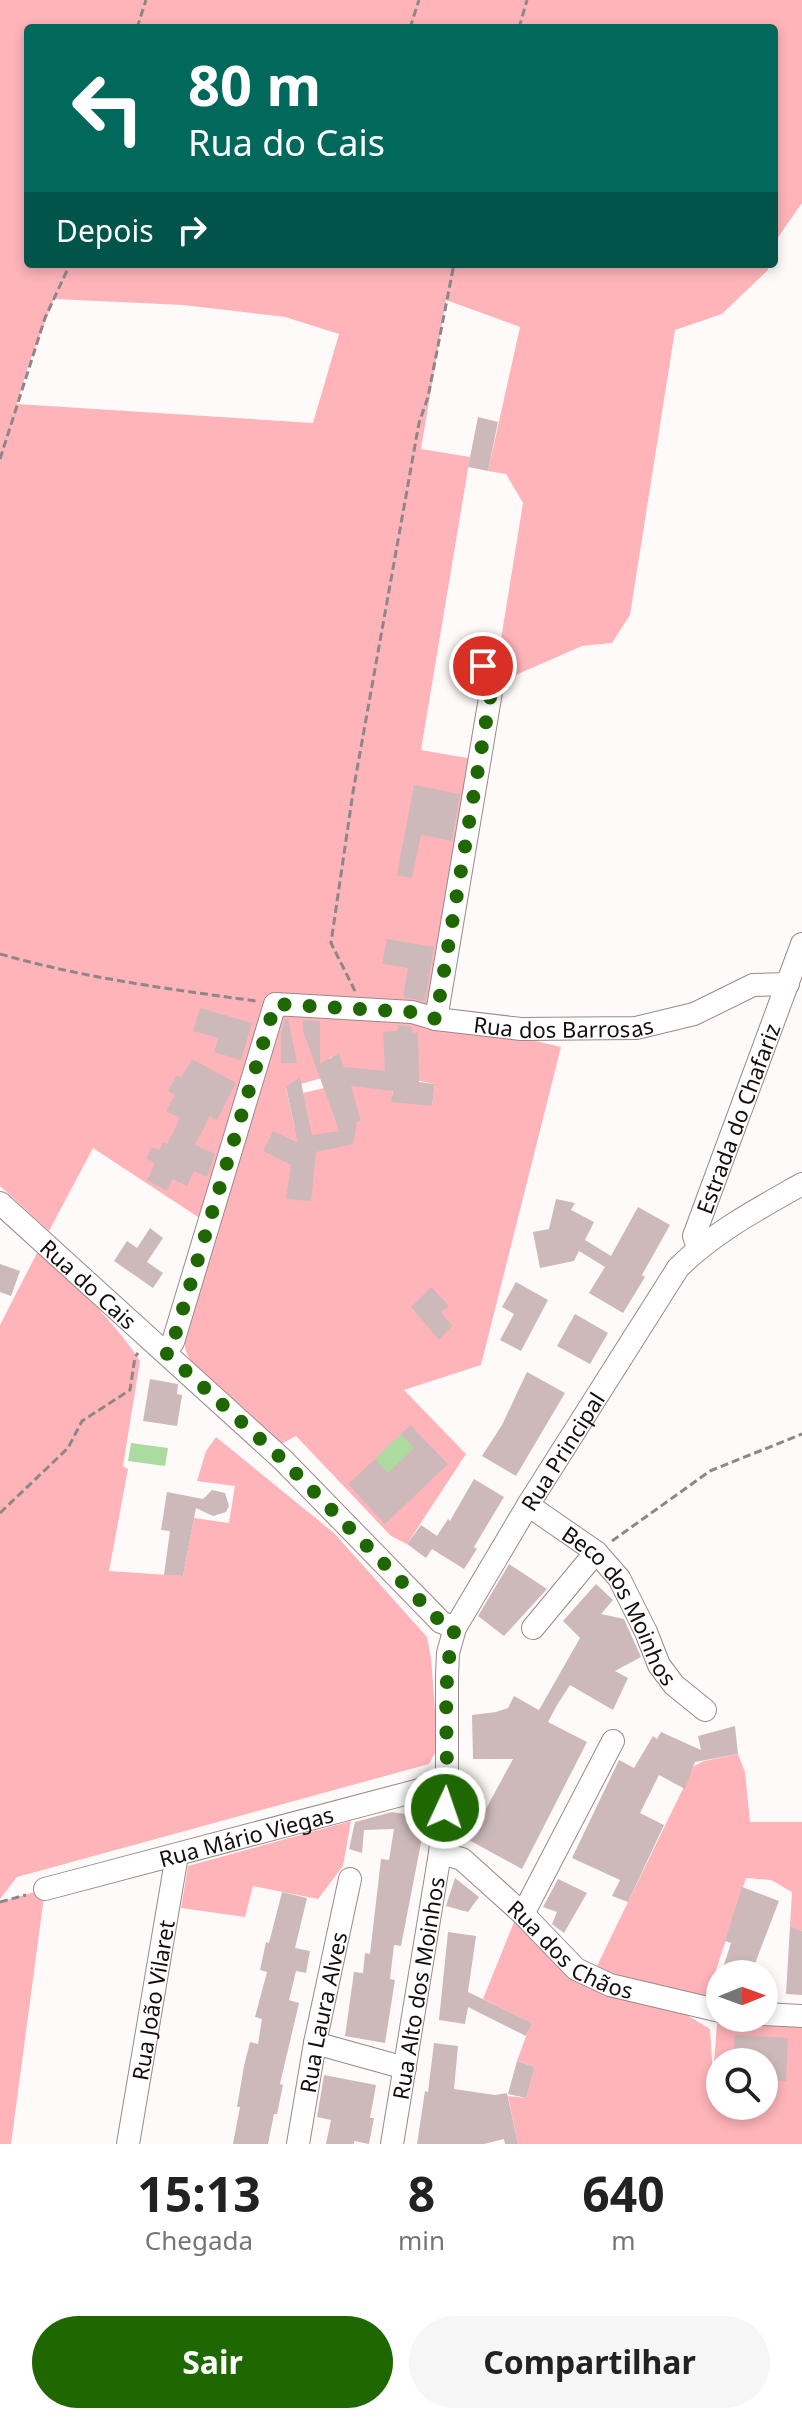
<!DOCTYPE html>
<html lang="pt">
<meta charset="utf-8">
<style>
body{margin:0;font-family:"Noto Sans",sans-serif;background:#f6f6f6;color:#222;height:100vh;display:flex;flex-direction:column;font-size:30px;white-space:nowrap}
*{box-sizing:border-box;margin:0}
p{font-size:26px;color:#767676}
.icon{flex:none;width:44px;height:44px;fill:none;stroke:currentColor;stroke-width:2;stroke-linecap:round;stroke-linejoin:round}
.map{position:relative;height:2144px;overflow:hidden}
.panel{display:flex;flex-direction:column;background:#fff;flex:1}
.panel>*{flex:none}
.hud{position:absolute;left:24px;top:24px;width:754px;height:244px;border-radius:8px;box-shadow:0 4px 12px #0003;background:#00695c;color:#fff;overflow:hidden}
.needle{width:52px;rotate:89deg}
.fabs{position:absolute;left:706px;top:1960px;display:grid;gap:16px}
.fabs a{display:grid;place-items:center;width:72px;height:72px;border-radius:50%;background:#fff;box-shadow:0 4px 12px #0003;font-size:40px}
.pin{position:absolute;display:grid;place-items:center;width:68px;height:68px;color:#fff;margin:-34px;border:4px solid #fff;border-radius:50%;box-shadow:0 2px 8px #0007}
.me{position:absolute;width:88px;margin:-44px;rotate:3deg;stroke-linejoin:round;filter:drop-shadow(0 0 6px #0008)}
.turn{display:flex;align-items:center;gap:28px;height:168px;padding:0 32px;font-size:36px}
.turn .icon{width:104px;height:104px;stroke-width:2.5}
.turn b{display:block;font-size:56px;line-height:68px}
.then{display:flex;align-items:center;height:76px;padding:0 32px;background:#0003;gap:16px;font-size:30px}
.eta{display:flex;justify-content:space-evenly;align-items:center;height:136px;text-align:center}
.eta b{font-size:48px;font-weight:700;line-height:56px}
.button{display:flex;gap:16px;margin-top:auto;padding:16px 32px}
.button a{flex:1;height:92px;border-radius:48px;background:#1f6701;color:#fff;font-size:32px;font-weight:700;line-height:92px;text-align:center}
.button a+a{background:#f6f6f6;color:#222}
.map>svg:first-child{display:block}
</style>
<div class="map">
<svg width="802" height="2144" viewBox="0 0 802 2144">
<rect width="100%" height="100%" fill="#fefafa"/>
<g fill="#feb4b9" fill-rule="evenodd">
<path d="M0 0H802V203L774 243V28H28V264H768V270L722 314 675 330 630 615 612 643 582 646 509 678 496 670 523 503 506 474 488 471 520 327 446 300 421 449 470 457 421 750 473 759 437 1017 561 1047 481 1365 404 1390 466 1454 407 1544 391 1536 296 1436 281 1444C258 1424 198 1380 187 1354 177 1329 196 1248 201 1219L93 1148 49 1231 0 1186ZM54 299 183 305 285 317 339 334 313 423 17 404 28 366ZM339 1054 361 1121 337 1125 324 1088 303 1093 310 1126 295 1129 286 1088 294 1082 301 1084 335 1074 329 1058ZM394 1076 435 1084 432 1105 392 1101Z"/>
<path d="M39 1249C74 1285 113 1319 140 1361L123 1466 128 1469 109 1571 183 1576 194 1518 229 1523 235 1486 197 1481 206 1451 216 1437 334 1533 427 1637 431 1658 438 1748 429 1764 17 1877 0 1899V1325Z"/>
<path d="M738 1754 745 1772 750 1822H802V1931L790 1926 792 1892 771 1880 746 1878 705 2004 595 1970 694 1766 704 1761Z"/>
<path d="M351 1821 343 1866 318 1899 253 1886 245 1917 181 1908 188 1866Z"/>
<path d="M45 1889 11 2144H0V1902Z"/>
<path d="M516 1917 570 1971 672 2006 710 2029 713 2076 718 2011 720 2018 802 2016V2144H518L508 2096 526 2098 535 2067 517 2061 531 2023 483 1999ZM720 2062H764V2106H720Z"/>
</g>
<g fill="#abdb9f">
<path d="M401 1434 414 1448 388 1473 375 1459Z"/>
<path d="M131 1443 168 1448 165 1466 128 1461Z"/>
</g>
<g fill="#cdb9ba">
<path d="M478 417 498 422 488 471 468 467Z"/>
<path d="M414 785 460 794 452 841 421 835 412 878 397 875Z"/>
<path d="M387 939 434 947 425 1001 403 997 408 968 382 964Z"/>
<path d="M200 1008 252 1023 241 1060 214 1052 218 1038 193 1031Z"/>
<path d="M285 1019H288L297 1063H281V1033Z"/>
<path d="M303 1020 320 1021V1064L339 1053 344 1067 385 1071 383 1032 397 1031 398 1025 412 1027V1033L418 1032 419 1082 435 1084 432 1106 391 1102 393 1091 351 1086 361 1121 357 1122 353 1144 316 1152 311 1201 286 1199 291 1165 263 1151 273 1131 298 1143 286 1087 300 1077 312 1135 339 1131 303 1031Z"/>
<path d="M192 1059 236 1083 217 1120 210 1116 195 1145 215 1154 207 1177 194 1171 187 1186 173 1179 167 1191 147 1180 155 1163 146 1158 152 1147 159 1150 163 1142 167 1144 180 1118 166 1111 175 1095 168 1091 177 1075 181 1078Z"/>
<path d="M556 1199 575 1203 571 1210 594 1222 585 1240 611 1256 638 1207 670 1225 642 1275 645 1277 623 1313 589 1293 605 1267 579 1251 574 1261 540 1268 533 1232 549 1229Z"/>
<path d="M150 1228 163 1238 147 1262 163 1273 153 1288 114 1261 127 1241 137 1248Z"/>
<path d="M0 1264 20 1271 11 1296 0 1292Z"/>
<path d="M516 1282 548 1300 521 1351 500 1340 514 1314 502 1307Z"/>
<path d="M431 1287 449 1306 441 1312 452 1326 439 1340 411 1307Z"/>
<path d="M575 1314 608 1333 590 1364 557 1346Z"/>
<path d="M527 1372 565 1393 516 1476 482 1456 502 1425Z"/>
<path d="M150 1379 178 1384 177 1394 182 1395 177 1426 143 1421Z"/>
<path d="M410 1425 448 1464 385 1524 348 1484 375 1459 388 1473 414 1448 401 1434Z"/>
<path d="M474 1479 504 1497 474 1547 477 1549 464 1569 432 1549 426 1558 407 1544 421 1525 437 1536 448 1519 450 1521Z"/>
<path d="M212 1490 225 1493 229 1506 226 1512 213 1516 196 1508 183 1576 164 1575 170 1531 161 1530 167 1492 203 1499Z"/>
<path d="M509 1564 547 1589 504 1636 478 1616Z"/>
<path d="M596 1584 613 1600 601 1614 624 1619 641 1657 615 1671 628 1678 613 1710 570 1685 557 1705 548 1722 587 1742 522 1869 469 1840 513 1759H473L472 1715 496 1712 508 1708 514 1696 539 1710 580 1638 563 1621Z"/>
<path d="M735 1726 738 1754 695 1762 685 1789 659 1775 640 1813 664 1825 628 1902 612 1896 620 1880 572 1858 619 1760 634 1768 653 1736 657 1739 661 1732 701 1750 698 1736Z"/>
<path d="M392 1812 426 1817 401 1946 394 1945 390 1979 395 1980 385 2043 345 2036 354 1972 363 1973 365 1953 370 1954 381 1859 389 1860 394 1829 364 1830 362 1853 349 1849 355 1822Z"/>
<path d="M455 1878 479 1897 468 1912 446 1906Z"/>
<path d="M558 1879 587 1893 564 1933 552 1924 557 1912 543 1907Z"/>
<path d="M742 1887 779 1901 751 1974H721L731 1943 725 1941Z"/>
<path d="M282 1892 307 1898 295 1948 310 1951 306 1973 296 1971 289 2000 299 2003 280 2084 283 2085 277 2114H274L268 2144H233L240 2107H237L244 2066 250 2042 258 2044 262 2019 255 2017 267 1972 260 1970 266 1942 269 1943Z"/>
<path d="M790 1926 802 1931V1995L786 1994Z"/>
<path d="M448 1932 476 1936 468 1992 532 2023 526 2036 468 2007 465 2024 439 2020Z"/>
<path d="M735 2035 788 2038 786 2081 768 2080 769 2063 733 2061Z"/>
<path d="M434 2043 458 2046 454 2089 495 2095 507 2093 518 2144H505L504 2139 484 2144H417L425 2091 428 2092Z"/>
<path d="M517 2061 535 2067 526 2098 508 2094Z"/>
<path d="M324 2075 376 2085 370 2118H374L369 2144 354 2141V2144H326L331 2120 317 2117Z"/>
</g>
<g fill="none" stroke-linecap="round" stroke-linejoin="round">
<g stroke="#9b8989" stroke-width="24">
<g id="minor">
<path d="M436 1019 494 674 483 666"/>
<path id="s1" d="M0 1203 283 1460 441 1622 455 1628"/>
<path id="s2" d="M698 1248 694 1236 802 944"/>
<path id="s3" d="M165 1352 173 1342 275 1004 412 1012 436 1019 521 1029 636 1028 694 1014 753 985 788 984"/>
<path id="s4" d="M528 1505 596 1552 619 1578 646 1632 659 1665 674 1685 705 1710"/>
<path d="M533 1628 596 1552"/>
<path id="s5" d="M440 1853 462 1859 523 1914 576 1969 610 1985 720 2011"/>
<path id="s6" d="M45 1889 431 1787 447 1786"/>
<path d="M523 1914 613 1741"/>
<path d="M764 2014 802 2016"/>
<path d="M315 2043 405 2068"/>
<path id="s7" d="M128 2144 177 1855"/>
<path id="s8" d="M298 2144 315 2043 350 1879"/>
<path id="s9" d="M392 2144 440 1853 447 1786V1676L448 1653 455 1628 528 1505 678 1268C714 1232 758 1209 802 1184"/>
</g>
</g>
<g stroke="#8d8888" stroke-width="3" stroke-dasharray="8 4" stroke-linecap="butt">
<path d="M137 28 146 0"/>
<path d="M410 28 419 0"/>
<path d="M519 28 527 0"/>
<path d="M0 459 45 318 70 264"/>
<path d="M0 954C84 978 169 989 256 1001"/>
<path d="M355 991 331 943 353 792 419 423 428 397 454 264"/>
<path d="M0 1513 68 1448 82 1421 130 1390 135 1357 138 1353"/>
<path d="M612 1541 710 1471 802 1434"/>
<path d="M0 1902 26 1895"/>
</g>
<use href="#minor" stroke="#fff" stroke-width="22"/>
</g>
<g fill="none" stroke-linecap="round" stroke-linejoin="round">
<path stroke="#1f6701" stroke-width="14" stroke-dasharray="0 25.2" d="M445 1808C451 1748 439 1687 455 1628L441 1622 283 1460 165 1352 173 1342 275 1004 412 1012 436 1019 494 674 483 666"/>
</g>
<g text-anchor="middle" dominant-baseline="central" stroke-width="7" stroke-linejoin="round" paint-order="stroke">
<g font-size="22" fill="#140d0e" stroke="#fefafa">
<text stroke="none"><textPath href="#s3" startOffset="656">Rua dos Barrosas</textPath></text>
<text stroke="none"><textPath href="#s2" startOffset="138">Estrada do Chafariz</textPath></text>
<text stroke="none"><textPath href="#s1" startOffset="120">Rua do Cais</textPath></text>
<text stroke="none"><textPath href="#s9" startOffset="728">Rua Principal</textPath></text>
<text stroke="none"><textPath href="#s4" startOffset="140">Beco dos Moinhos</textPath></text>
<text stroke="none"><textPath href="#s6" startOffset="208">Rua Mário Viegas</textPath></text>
<text stroke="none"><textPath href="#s5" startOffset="166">Rua dos Chãos</textPath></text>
<text stroke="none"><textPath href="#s9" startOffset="158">Rua Alto dos Moinhos</textPath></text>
<text stroke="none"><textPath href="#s7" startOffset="146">Rua João Vilaret</textPath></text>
<text stroke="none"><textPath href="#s8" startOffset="134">Rua Laura Alves</textPath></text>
</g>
</g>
</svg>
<div class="fabs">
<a><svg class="needle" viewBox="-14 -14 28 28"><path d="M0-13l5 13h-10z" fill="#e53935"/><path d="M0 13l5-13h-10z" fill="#767676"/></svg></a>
<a><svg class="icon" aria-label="search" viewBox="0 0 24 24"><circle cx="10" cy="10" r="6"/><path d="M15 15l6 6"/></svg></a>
</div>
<div class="pin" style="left:483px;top:666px;background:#d93025"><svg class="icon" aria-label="arrive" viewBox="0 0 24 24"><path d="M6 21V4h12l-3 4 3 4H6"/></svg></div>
<svg class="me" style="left:445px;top:1808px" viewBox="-20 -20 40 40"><circle r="17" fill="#1f6701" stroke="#fff" stroke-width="3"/><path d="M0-11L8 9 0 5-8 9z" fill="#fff"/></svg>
<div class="hud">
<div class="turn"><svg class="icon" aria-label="left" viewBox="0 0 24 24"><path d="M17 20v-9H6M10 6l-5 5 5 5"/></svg><div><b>80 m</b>Rua do Cais</div></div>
<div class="then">Depois<svg class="icon" aria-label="right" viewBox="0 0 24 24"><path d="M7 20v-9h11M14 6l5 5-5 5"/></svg></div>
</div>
</div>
<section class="panel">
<div class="eta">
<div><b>15:13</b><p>Chegada</p></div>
<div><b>8</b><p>min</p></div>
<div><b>640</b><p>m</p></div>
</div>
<div class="button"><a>Sair</a><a>Compartilhar</a></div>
</section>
